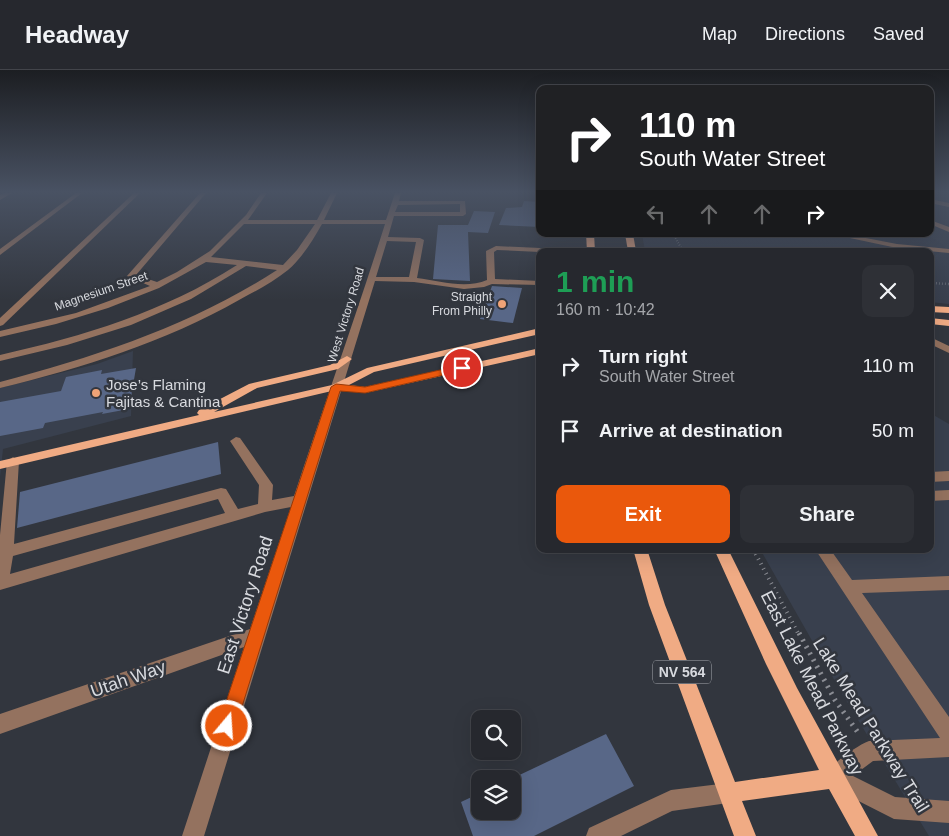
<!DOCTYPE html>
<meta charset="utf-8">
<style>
body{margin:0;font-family:Helvetica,sans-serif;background:#2e3036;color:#f1f3f6;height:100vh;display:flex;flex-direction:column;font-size:19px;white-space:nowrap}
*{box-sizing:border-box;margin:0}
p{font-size:16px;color:#a4a6aa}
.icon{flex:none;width:28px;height:28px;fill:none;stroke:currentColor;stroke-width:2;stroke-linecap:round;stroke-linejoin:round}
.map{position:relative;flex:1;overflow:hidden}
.drawer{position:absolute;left:536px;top:178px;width:398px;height:305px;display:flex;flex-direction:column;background:#26282e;border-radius:10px;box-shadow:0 5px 20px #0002,0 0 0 1px #42444a}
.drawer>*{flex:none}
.hud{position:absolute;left:536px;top:15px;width:398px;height:152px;border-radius:10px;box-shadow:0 5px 20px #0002,0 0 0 1px #42444a;background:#202124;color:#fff;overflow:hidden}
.buttons{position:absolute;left:471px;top:640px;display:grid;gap:10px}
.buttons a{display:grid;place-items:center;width:50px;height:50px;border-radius:10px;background:#26282e;box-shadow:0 5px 20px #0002,0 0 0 1px #42444a;font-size:25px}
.pin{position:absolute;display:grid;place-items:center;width:42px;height:42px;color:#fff;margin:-21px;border:2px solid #fff;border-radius:50%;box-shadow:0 1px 5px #0007}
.me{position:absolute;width:55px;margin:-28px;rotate:18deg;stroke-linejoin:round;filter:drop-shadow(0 0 4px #0008)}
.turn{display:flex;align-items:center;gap:18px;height:105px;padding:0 20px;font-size:22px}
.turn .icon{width:65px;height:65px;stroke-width:2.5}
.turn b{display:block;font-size:35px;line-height:42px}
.lanes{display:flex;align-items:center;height:48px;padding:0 20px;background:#0003;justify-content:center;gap:25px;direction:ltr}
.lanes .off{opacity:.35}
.round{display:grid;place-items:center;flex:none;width:52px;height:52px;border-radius:10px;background:#2e3036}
.summary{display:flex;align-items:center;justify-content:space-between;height:85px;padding:0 20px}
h1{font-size:30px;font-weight:700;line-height:38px;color:#1e9e55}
.action{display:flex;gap:10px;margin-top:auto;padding:10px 20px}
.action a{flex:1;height:58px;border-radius:10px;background:#ea580c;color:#fff;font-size:20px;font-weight:700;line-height:58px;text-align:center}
.action a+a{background:#2e3036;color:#f1f3f6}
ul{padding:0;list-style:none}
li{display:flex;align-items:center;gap:15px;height:65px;padding:0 20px}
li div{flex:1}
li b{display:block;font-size:19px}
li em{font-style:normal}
header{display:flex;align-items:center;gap:30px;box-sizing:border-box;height:70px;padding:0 25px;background:#26282e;border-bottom:1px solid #42444a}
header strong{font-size:24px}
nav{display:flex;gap:28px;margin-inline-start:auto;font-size:18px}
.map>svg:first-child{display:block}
</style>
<header>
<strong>Headway</strong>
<nav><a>Map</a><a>Directions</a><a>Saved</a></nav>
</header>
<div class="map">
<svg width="949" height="766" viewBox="0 0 949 766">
<rect width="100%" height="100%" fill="#32363e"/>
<g fill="#39404e">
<path d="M930 123H949V234L930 232V181H645L642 164H930Z"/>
<path d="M133 281 131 346 3 379 0 407V318L97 294Z"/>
<path d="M930 343 949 354V766H929L844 627 760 479H930Z"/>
</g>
<g fill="#586787">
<path d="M524 131 540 132V157L499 155 506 138 522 137Z"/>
<path d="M474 141 495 142 488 163 468 162 470 211 433 209 438 155H468Z"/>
<path d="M492 216 522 218 513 253 480 249Z"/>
<path d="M136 298 129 339 102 344 103 342 45 353 43 358 0 366V332L61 321 66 307 102 300 101 304Z"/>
<path d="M218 372 221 404 17 458 20 422Z"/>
<path d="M606 664 634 716 534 766H473L461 732 480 723V741H512V709H511Z"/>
</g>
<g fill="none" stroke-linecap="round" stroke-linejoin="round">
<path stroke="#8b8d94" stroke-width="2" stroke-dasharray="0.5 2" stroke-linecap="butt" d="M673 164 683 181"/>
<path stroke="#8b8d94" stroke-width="2.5" stroke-dasharray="0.5 2.5" stroke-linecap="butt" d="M930 213 949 214"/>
<path stroke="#8b8d94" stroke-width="4" stroke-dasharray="1 4.5" stroke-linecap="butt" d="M753 479 799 565"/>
<path stroke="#8b8d94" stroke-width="5" stroke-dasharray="2 5.5" stroke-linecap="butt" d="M799 563 835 630 859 664"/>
<g fill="#94725f" fill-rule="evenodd">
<path d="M5 123H12L0 130V125Z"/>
<path d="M76 123H82L0 185V179Z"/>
<path d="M134 123H140L3 255 0 256V248Z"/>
<path d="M200 123H206L136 205 157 212 177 202 210 181 246 145 261 123H267L248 150H317L331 123H337L324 150H386L395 123H401L399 131H465L466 144 463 146H394L388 167 420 168 424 170 417 208C439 211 466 219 487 210L486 181 496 176 562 179 566 181 540 182 497 180 494 182 495 209 540 211V215L492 214 484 217 464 219 414 212 375 211 204 766H182L244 577 0 664V644L250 559 291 437 265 442 0 520V465L7 391 13 387 19 391 14 474 221 418 226 419 238 439 258 434 259 415 230 371 236 367 240 368 273 415 272 430 294 426C324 335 357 243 385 154H322C313 170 302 188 288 200 273 212 256 221 239 230 165 272 82 298 0 318V312C98 286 192 255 277 200L246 196 191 229 131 255 67 275 0 291V285C84 266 164 242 237 195L206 192 159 218 108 238 56 254 0 267V261L76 243 150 216 127 206ZM460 134V142H395L398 135ZM244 154H315L297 180 283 195 211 187ZM387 171 416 172 409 207H376ZM218 429 225 443 10 504 13 486Z"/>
<path d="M930 129 949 133V137L930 133Z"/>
<path d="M930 150 949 157V162L930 154Z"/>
<path d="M831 164H845L897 174 949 179V183L897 178Z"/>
<path d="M930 267 949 276V283L930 274Z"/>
<path d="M949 401V411L930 412V402Z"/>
<path d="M949 420V430L930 431V421Z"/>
<path d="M815 479H830L852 510 949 506V520L862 523 949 647V687L873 691 853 706 895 727 949 731V753L894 749 827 715 824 708C829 695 856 676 869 671L940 668Z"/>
<path d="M728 713 735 716 738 723 735 730 728 733 672 741 621 766H586L589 758 671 720Z"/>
</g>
<g fill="#f0ab84" fill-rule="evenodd">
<path d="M586 164H594L595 181H587Z"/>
<path d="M625 164H633L636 181H628Z"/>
<path d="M930 236 949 237V243L930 242Z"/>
<path d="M930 248 949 250V256L930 254Z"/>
<path d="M540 258V264L374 302 349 315 365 317 540 278V284L365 323 336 320 0 399V391L199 345 197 343 199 340 249 314 330 295 347 286 352 289 338 299 257 318 214 342 332 315 367 298Z"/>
<path d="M633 479H647L665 535 735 712 819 700 766 594 714 479H728L797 618 878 766H855L829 719 742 731 756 766H734L649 535Z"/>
</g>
</g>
<linearGradient id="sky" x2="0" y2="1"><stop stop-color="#1c1e22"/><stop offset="0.53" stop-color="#495263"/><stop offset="1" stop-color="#495263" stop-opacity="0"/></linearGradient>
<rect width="949" height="230" fill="url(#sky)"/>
<path fill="#ea580c" stroke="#983908" d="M462 295 467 298 466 300 365 323 340 321 236 656 233 662 227 665 221 662 218 656 331 317 336 314 365 317Z"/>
<g fill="#efa377" stroke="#32363e" stroke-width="2">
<circle cx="502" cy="234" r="5"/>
<circle cx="96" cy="323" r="5"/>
</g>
<g text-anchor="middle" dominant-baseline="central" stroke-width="5" stroke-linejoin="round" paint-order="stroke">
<g font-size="12" fill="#d8dadf" stroke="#32363e">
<text transform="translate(101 221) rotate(-19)">Magnesium Street</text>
<text transform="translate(346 245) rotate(-73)">West Victory Road</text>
</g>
<g font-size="12" fill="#d8dadf" stroke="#32363e" text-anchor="end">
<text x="492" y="227">Straight<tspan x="492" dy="14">From Philly</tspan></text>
</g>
<rect fill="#32363e" stroke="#a6a9af" stroke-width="1" x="653" y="590.5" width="58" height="23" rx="4"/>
<g font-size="14" font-weight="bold" fill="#d8dadf">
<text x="682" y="602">NV 564</text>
</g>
<g font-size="15" fill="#d8dadf" stroke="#32363e" text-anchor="start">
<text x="106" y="314">Jose’s Flaming<tspan x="106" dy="17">Fajitas &amp; Cantina</tspan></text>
</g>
<g font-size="18" fill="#d8dadf" stroke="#32363e">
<text transform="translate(245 535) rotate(-72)">East Victory Road</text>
<text transform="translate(128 609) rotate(-19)">Utah Way</text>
<text transform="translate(812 613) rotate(63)">East Lake Mead Parkway</text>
<text transform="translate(871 655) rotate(58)">Lake Mead Parkway Trail</text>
</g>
</g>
</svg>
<div class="buttons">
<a><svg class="icon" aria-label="search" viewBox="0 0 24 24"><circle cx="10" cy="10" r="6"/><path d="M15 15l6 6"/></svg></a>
<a><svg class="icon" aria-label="layers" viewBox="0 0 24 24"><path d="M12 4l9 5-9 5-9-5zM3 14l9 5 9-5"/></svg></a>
</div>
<div class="pin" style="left:462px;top:298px;background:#d93025"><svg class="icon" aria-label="arrive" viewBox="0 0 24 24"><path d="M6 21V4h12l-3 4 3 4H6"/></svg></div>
<svg class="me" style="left:227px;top:656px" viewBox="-20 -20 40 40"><circle r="17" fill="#ea580c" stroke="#fff" stroke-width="3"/><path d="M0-11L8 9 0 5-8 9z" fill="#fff"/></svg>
<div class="hud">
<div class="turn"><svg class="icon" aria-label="right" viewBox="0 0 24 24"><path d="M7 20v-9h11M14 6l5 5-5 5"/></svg><div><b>110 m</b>South Water Street</div></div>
<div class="lanes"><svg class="icon off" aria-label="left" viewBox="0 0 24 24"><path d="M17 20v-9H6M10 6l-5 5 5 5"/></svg><svg class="icon off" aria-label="ahead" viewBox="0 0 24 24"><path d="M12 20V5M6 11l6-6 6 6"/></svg><svg class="icon off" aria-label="ahead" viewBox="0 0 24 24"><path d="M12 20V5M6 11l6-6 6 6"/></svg><svg class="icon" aria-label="right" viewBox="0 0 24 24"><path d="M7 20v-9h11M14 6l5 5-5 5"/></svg></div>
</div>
<section class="drawer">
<div class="summary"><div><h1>1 min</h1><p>160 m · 10:42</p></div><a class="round"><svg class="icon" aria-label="close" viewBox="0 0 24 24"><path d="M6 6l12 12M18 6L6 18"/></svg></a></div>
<ul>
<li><svg class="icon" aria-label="right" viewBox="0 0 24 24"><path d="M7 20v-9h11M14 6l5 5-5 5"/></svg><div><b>Turn right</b><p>South Water Street</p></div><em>110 m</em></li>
<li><svg class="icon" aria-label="arrive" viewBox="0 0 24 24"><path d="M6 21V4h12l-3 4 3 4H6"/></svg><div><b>Arrive at destination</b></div><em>50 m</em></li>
</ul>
<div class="action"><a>Exit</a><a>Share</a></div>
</section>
</div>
